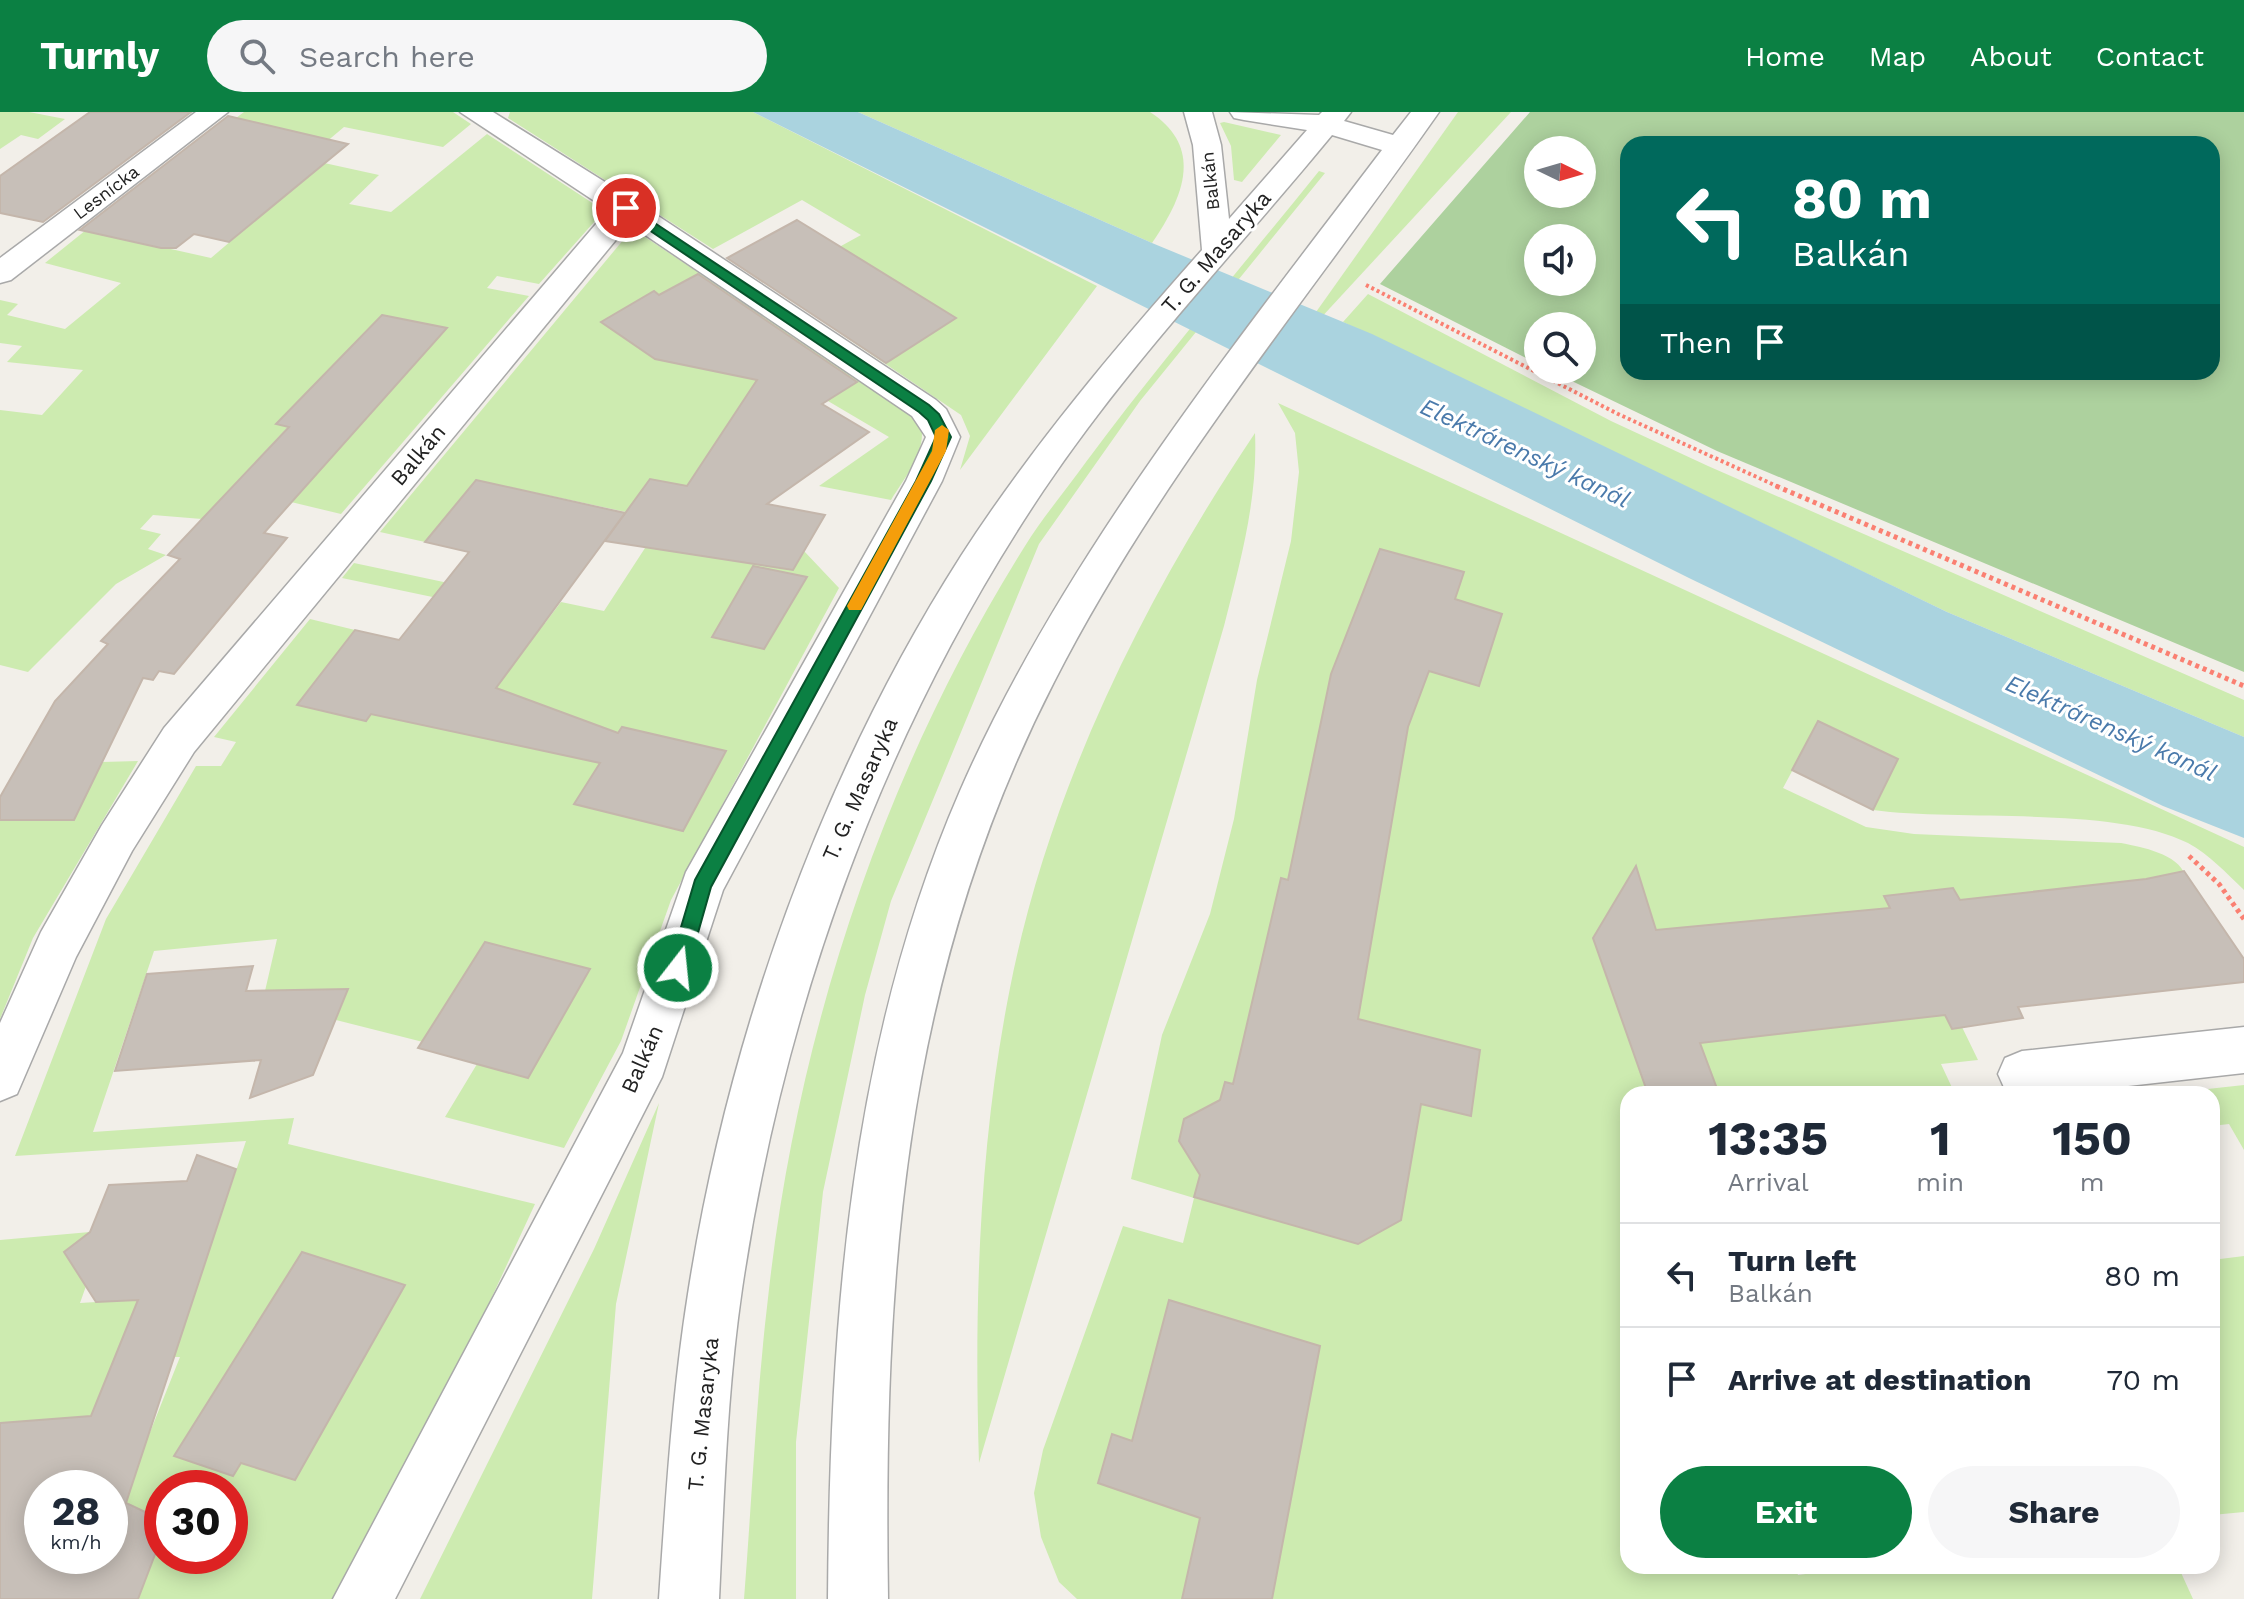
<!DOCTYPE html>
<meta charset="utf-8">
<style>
body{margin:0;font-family:"Work Sans",sans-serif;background:#f6f6f7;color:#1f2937;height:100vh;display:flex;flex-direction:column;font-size:30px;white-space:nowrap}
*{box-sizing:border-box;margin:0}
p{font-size:26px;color:#747a83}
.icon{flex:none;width:44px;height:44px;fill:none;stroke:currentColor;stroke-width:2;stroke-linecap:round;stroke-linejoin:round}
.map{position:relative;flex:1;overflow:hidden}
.drawer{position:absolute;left:1620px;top:974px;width:600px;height:488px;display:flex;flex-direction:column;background:#fff;border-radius:24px;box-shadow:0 4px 20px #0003}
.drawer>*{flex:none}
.hud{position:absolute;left:1620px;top:24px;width:600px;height:244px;border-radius:24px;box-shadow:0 4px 20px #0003;background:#00695c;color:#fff;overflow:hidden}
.needle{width:52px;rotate:95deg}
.controls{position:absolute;left:1524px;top:24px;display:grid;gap:16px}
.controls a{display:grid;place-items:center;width:72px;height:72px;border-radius:50%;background:#fff;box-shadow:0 4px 20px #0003;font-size:40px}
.speed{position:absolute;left:24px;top:1358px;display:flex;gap:16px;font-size:40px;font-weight:700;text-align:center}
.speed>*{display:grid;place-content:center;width:104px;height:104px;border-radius:50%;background:#fff;box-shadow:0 4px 20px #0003;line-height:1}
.speed small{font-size:20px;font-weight:400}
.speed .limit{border:12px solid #d22;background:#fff;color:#111}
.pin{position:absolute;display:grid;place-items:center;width:68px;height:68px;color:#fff;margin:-34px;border:4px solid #fff;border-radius:50%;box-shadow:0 2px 8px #0007}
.me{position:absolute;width:88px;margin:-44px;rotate:16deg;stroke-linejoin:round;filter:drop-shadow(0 0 6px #0008)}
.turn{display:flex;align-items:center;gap:28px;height:168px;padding:0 40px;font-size:36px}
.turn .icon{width:104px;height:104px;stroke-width:2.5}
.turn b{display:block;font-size:56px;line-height:68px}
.then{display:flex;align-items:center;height:76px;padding:0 40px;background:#0003;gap:16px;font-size:30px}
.eta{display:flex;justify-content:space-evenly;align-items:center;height:136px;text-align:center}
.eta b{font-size:48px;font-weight:700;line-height:56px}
.primary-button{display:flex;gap:16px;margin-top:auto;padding:16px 40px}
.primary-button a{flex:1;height:92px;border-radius:48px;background:#0b8043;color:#fff;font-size:32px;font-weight:700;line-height:92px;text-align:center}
.primary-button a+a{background:#f6f6f7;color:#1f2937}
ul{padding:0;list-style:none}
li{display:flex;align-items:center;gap:24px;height:104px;padding:0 40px;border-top:2px solid #e0e1e3}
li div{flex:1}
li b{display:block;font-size:30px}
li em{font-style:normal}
header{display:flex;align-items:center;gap:48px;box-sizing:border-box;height:112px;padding:0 40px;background:#0b8043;color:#fff}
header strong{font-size:38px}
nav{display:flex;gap:44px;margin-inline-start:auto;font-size:28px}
.search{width:560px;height:72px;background:#f6f6f7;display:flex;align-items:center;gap:20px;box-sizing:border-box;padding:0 28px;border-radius:44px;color:#747a83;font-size:30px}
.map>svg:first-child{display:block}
</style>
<header>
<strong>Turnly</strong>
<div class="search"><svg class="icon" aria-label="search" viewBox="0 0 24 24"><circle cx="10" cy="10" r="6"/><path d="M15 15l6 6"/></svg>Search here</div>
<nav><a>Home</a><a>Map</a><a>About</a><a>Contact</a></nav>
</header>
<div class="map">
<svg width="2244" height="1487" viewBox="0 0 2244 1487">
<rect width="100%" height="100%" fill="#f2efe9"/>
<g fill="#cdebb0" fill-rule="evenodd">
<path d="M0 0H29L65 7 38 27 21 23 0 37Z"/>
<path d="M244 0H453L471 12 443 35 344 15 306 47 379 63 349 92 391 100 487 22 597 94 595 109 539 172 497 164 487 176 529 184 341 402 291 390 365 307 301 301 202 407 153 403 140 417 161 422 148 437 166 443 116 472 28 560 0 553V298L42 303 83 258 7 250 22 234 0 231V188L18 192 7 203 65 217 121 171 45 151 86 118 211 146 252 111 274 15 236 6Z"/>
<path d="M510 0H753L1097 174 960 358 970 324 961 303 773 176 792 161 861 123 802 88 713 137 508 6Z"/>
<path d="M858 0H1150C1205 36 1183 86 1152 131Z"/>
<path d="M1458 0H1511L1282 248Z"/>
<path d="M1224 10 1281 23 1242 70 1234 68 1231 34 1220 11Z"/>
<path d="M1319 59 1325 61 1140 289 1039 432 891 789 865 883 823 1080 796 1330V1487H744C752 1387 756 1286 768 1186 797 921 883 660 1025 434 1043 405 1066 378 1086 350 1160 250 1241 156 1319 59Z"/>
<path d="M645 125 920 308C929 338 906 363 891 388L819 374 889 325 811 279 700 355 687 374 650 367 626 400 476 368 425 430 380 420 624 127Z"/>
<path d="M1368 182 1611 309 1708 354 2244 588V625L1947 500 1343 210Z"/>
<path d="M1278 291 2244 735V778C2226 761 2210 743 2188 731 2113 693 1961 710 1873 698L1898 647 1819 609 1783 676 1866 715 1914 722 2121 731C2142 735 2178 742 2185 763L1960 788 1953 776 1885 784 1890 796 1656 818 1638 761 1633 760 1593 826 1648 982H1628V1454H1795L1798 1463 1867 1454H2178L2193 1487H1077L1059 1470 1041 1425 1034 1381 1043 1338 1123 1114 1183 1131 1194 1086 1131 1067 1162 923 1210 802 1234 707 1257 568 1291 429 1299 360 1295 321Z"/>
<path d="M1255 321C1258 387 1240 451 1224 514L979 1351C974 1192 979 1032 1010 876 1049 678 1143 488 1255 321Z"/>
<path d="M662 410 804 439 839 476 671 788 621 929 564 1036 445 1005 477 952 528 966 589 857 423 930 336 908 348 878 265 879 277 827 154 839 93 1020 294 1006 288 1032 535 1092 459 1256 337 1487H138L115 1408 180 1245 116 1244 83 1324 42 1376 0 1487V1128L90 1120 64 1140 86 1174 80 1191 194 1184 246 1029 15 1044 106 807 196 654H221L236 630 214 625 310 507 355 518 297 593 366 609 418 539 462 493 545 511 561 490 604 499ZM162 1376H230V1444H162Z"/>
<path d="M354 451 453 472 442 487 342 466Z"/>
<path d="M138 649 33 826 0 907V708H74L102 650Z"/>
<path d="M1945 903 1962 915 1978 948 1941 952 1955 982H1719L1700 931Z"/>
<path d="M2244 973V1038L2229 1012 2212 1014V982H2162Z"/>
<path d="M659 991 616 1192 592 1487H420L594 1137Z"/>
<path d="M2244 1144V1400L2212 1403V1148Z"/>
</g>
<path fill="#add19e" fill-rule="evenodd" d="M1530 0H2244V560L1717 339 1549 258H1582V214H1538V252L1380 172ZM1628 32H2212V260H1628ZM1538 38H1582V82H1538ZM1538 126H1582V170H1538Z"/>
<path fill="#aad3df" d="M753 0H858L1152 131 1372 222 1947 500 2244 625V726L2163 694 1691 467Z"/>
<g fill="#c7bfb8" stroke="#c4b6ab" stroke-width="2" fill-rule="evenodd">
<path d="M90 0H191L43 110 0 101V64Z"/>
<path d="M228 4 348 32 229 130 194 122 176 136H161L80 118Z"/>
<path d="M797 108 956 206 886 251 727 146Z"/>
<path d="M698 162 857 270 822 292 869 320 767 392 825 403 793 458 605 429 650 367 687 374 757 268 655 247 601 210 654 179 659 183Z"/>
<path d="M382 203 447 216 264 421 287 426 174 562 159 559 153 568 143 566 74 708H0V685L55 589 108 532 101 529 180 447 168 443 289 315 276 312Z"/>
<path d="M476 368 625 401 496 576 618 621 622 615 726 639 683 719 574 692 600 651 371 602 366 609 297 593 355 518 399 528 469 440 425 430Z"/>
<path d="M1380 437 1464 460 1455 487 1502 502 1479 574 1429 559 1408 615 1358 907 1480 938 1471 1004 1421 992 1401 1108 1358 1132 1194 1085 1200 1063 1179 1029 1184 1007 1220 988 1225 970 1233 972 1281 766 1288 768 1331 562Z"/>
<path d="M753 454 807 465 764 537 712 525Z"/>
<path d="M1818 609 1898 647 1873 698 1792 658Z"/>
<path d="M1636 754 1656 818 1890 796 1884 784 1953 776 1960 788 2146 767 2184 759 2244 847V870L2018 895 2023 906 1952 917 1945 903 1700 931 1719 982H1648L1593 826Z"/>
<path d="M485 830 590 857 528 966 418 936Z"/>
<path d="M253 854 246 879 348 877 313 963 250 986 261 948 115 959 147 862Z"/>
<path d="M197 1043 236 1057 126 1391 162 1408V1424L138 1487H0V1311L91 1304 138 1188 96 1190 64 1140 90 1120 109 1073 187 1069ZM42 1376H110V1444H42Z"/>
<path d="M302 1140 405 1173 295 1368 241 1351 233 1364 174 1344Z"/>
<path d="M1169 1188 1320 1234 1272 1487H1182L1200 1406 1098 1371 1112 1322 1132 1329Z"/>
</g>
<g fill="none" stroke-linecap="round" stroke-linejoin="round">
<g stroke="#a9a9a9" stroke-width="3">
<g id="minor">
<path d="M196 0H228L11 168 0 171V146Z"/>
<path d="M460 0H493L637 90 936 288 946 297 960 325 942 369 723 778 662 965 395 1487H333L623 941 686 760 906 369 926 325 912 304 629 112 194 640 132 739 76 845 17 982 0 989V911L41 820 102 713 164 616 608 98Z"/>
<path d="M1184 0H1212L1221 33 1229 107 1307 18 1244 8 1234 6 1230 0 1319 3 1322 0H1351L1344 9 1393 23 1411 0H1439C1308 187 1158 366 1054 570 903 864 883 1163 888 1487H828C830 1213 849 934 960 679 1060 450 1231 237 1382 38L1332 23C1235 141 1128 252 1043 379 883 618 784 893 742 1177 727 1279 724 1384 719 1487H659C666 1385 672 1283 688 1182 728 925 821 663 961 444 1032 334 1116 235 1202 138L1193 33Z"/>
<path d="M2244 915V961L2057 982H2007L1998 962 2005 946 2022 939Z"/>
</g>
</g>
<path stroke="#fa8072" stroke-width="4" stroke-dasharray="3 3" stroke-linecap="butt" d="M1366 173 1618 302 1781 376"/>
<g stroke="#fa8072" stroke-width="5" stroke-dasharray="4 4" stroke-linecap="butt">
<path d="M1776 374 2244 574"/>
<path d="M2189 744 2219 772 2244 807"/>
</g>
<use href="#minor" fill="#fff" fill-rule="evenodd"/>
</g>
<path fill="#0b8043" stroke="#07532c" stroke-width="2" d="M626 92 929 293 939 302 951 325 931 369 711 775 688 856 678 864 669 856 695 768 916 369 936 325 928 308 919 300 621 99 619 96Z"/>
<path fill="#f59e0b" d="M942 313 949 318 946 339 861 498H849L847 494 932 339 935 318Z"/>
<g text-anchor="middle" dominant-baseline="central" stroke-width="6" stroke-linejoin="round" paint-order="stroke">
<g font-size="18" fill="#222" stroke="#fff">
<text transform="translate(1210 69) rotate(-96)">Balkán</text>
<text transform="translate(106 80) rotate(-37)">Lesnícka</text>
</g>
<g font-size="22" fill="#222" stroke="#fff">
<text transform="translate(1216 140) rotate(-49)">T. G. Masaryka</text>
<text transform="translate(418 343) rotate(-50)">Balkán</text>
<text transform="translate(860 677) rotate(-66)">T. G. Masaryka</text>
<text transform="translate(642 947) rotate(-66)">Balkán</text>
<text transform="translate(703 1302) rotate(-84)">T. G. Masaryka</text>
</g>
<g font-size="24" font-style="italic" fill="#4a7aab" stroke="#fff">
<text transform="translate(1525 341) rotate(25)">Elektrárenský kanál</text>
<text transform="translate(2111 616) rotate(24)">Elektrárenský kanál</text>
</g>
</g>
</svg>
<div class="controls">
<a><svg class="needle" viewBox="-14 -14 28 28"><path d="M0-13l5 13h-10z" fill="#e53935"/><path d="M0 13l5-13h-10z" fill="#747a83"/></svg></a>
<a><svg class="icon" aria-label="sound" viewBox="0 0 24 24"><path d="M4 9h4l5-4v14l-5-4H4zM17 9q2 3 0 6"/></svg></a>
<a><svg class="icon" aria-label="search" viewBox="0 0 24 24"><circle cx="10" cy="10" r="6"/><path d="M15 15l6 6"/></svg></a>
</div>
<div class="speed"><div>28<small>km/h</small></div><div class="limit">30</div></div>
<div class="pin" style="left:626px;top:96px;background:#d93025"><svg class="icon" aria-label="arrive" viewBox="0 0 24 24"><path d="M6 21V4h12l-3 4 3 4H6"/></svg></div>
<svg class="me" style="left:678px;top:856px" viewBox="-20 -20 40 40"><circle r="17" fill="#0b8043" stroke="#fff" stroke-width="3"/><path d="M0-11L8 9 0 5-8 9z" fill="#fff"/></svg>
<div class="hud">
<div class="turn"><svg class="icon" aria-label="left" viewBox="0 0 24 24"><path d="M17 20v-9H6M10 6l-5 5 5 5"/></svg><div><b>80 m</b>Balkán</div></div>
<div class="then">Then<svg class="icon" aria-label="arrive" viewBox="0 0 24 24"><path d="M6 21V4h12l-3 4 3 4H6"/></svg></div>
</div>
<section class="drawer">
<div class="eta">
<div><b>13:35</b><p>Arrival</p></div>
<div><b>1</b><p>min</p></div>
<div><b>150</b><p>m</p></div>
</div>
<ul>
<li><svg class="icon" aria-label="left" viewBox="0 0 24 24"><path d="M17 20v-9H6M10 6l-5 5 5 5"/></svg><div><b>Turn left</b><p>Balkán</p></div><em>80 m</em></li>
<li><svg class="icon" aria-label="arrive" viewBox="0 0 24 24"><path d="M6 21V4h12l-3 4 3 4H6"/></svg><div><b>Arrive at destination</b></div><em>70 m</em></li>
</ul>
<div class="primary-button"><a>Exit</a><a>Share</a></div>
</section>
</div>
